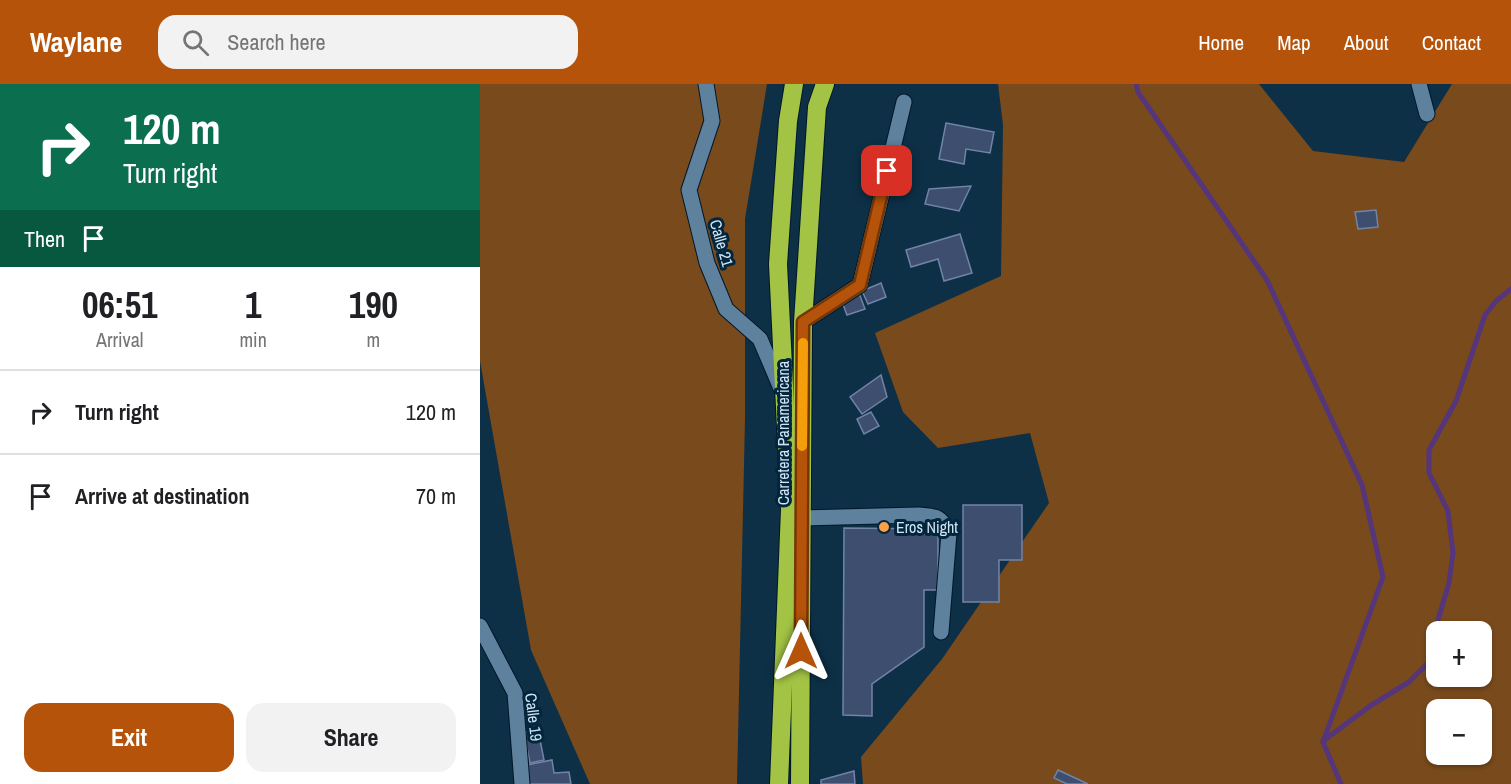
<!DOCTYPE html>
<meta charset="utf-8">
<style>
body{margin:0;font-family:"Archivo Narrow",sans-serif;background:#f2f2f2;color:#202124;height:100vh;display:flex;flex-direction:column;font-size:22px;white-space:nowrap}
*{box-sizing:border-box;margin:0}
p{font-size:20px;color:#757577}
.icon{flex:none;width:33px;height:33px;fill:none;stroke:currentColor;stroke-width:2;stroke-linecap:round;stroke-linejoin:round}
.map{position:relative;flex:1;overflow:hidden}
.sheet{display:flex;flex-direction:column;background:#fff;width:480px}
.sheet>*{flex:none}
.guide{background:#0b6e4f;color:#fff;overflow:hidden}
.buttons{position:absolute;left:946px;top:537px;display:grid;gap:12px}
.buttons a{display:grid;place-items:center;width:66px;height:66px;border-radius:12px;background:#fff;box-shadow:0 2px 4px #0004;font-size:30px}
.pin{position:absolute;display:grid;place-items:center;width:51px;height:51px;color:#fff;margin:-26px;border-radius:12px;box-shadow:0 3px 9px #0006}
.me{position:absolute;width:66px;margin:-33px;rotate:0deg;stroke-linejoin:round;filter:drop-shadow(0 0 4px #0008)}
.turn{display:flex;align-items:center;gap:21px;height:126px;padding:0 24px;font-size:27px}
.turn .icon{width:78px;height:78px;stroke-width:2.5}
.turn b{display:block;font-size:42px;line-height:51px}
.then{display:flex;align-items:center;height:57px;padding:0 24px;background:#0003;gap:12px;font-size:22px}
.eta{display:flex;justify-content:space-evenly;align-items:center;height:102px;text-align:center}
.eta b{font-size:36px;font-weight:700;line-height:42px}
.cta{display:flex;gap:12px;margin-top:auto;padding:12px 24px}
.cta a{flex:1;height:69px;border-radius:18px;background:#b45309;color:#fff;font-size:24px;font-weight:700;line-height:69px;text-align:center}
.cta a+a{background:#f2f2f2;color:#202124}
ul{padding:0;list-style:none}
li{display:flex;align-items:center;gap:18px;height:84px;padding:0 24px;border-top:2px solid #e0e0e0}
li div{flex:1}
li b{display:block;font-size:22px}
li em{font-style:normal}
header{display:flex;align-items:center;gap:36px;box-sizing:border-box;height:84px;padding:0 30px;background:#b45309;color:#fff}
header strong{font-size:28px}
nav{display:flex;gap:33px;margin-inline-start:auto;font-size:21px}
.search{width:420px;height:54px;background:#f2f2f2;display:flex;align-items:center;gap:15px;box-sizing:border-box;padding:0 21px;border-radius:18px;color:#757577;font-size:22px}
main{display:flex;flex:1;min-height:0}
.map>svg:first-child{display:block}
</style>
<header>
<strong>Waylane</strong>
<div class="search"><svg class="icon" aria-label="search" viewBox="0 0 24 24"><circle cx="10" cy="10" r="6"/><path d="M15 15l6 6"/></svg>Search here</div>
<nav><a>Home</a><a>Map</a><a>About</a><a>Contact</a></nav>
</header>
<main>
<section class="sheet">
<div class="guide">
<div class="turn"><svg class="icon" aria-label="right" viewBox="0 0 24 24"><path d="M7 20v-9h11M14 6l5 5-5 5"/></svg><div><b>120 m</b>Turn right</div></div>
<div class="then">Then<svg class="icon" aria-label="arrive" viewBox="0 0 24 24"><path d="M6 21V4h12l-3 4 3 4H6"/></svg></div>
</div>
<div class="eta">
<div><b>06:51</b><p>Arrival</p></div>
<div><b>1</b><p>min</p></div>
<div><b>190</b><p>m</p></div>
</div>
<ul>
<li><svg class="icon" aria-label="right" viewBox="0 0 24 24"><path d="M7 20v-9h11M14 6l5 5-5 5"/></svg><div><b>Turn right</b></div><em>120 m</em></li>
<li><svg class="icon" aria-label="arrive" viewBox="0 0 24 24"><path d="M6 21V4h12l-3 4 3 4H6"/></svg><div><b>Arrive at destination</b></div><em>70 m</em></li>
</ul>
<div class="cta"><a>Exit</a><a>Share</a></div>
</section>
<div class="map">
<svg width="1031" height="700" viewBox="0 0 1031 700">
<rect width="100%" height="100%" fill="#0d3047"/>
<g fill="#784a1c" fill-rule="evenodd">
<path d="M0 0H287L265 135V335L257 700H110L51 566 0 277Z"/>
<path d="M518 0H779L833 67 924 78 972 0H1031V700H383L381 673 462 575 569 419 550 349 458 364 423 328 395 249 521 192 523 41ZM957 548H1002V592H957ZM957 626H1002V670H957Z"/>
</g>
<g fill="none" stroke-linecap="round" stroke-linejoin="round">
<g stroke="#55357c" stroke-width="5">
<path d="M656 0 658 8 787 196 882 401 903 493 843 658 861 700"/>
<path d="M843 657 890 622 929 598 956 571 955 546 969 499 973 469 968 427 949 389V366L976 317 1005 231 1016 217 1031 205"/>
</g>
</g>
<g fill="#3d4e6f" stroke="#7184a8" stroke-width="1.5">
<path d="M466 39 514 48 510 69 486 65 484 80 459 75Z"/>
<path d="M491 102 479 127 445 120 449 105Z"/>
<path d="M896 126 898 143 878 145 875 128Z"/>
<path d="M480 150 492 189 464 197 458 175 431 183 426 166Z"/>
<path d="M401 199 406 213 388 220 382 207Z"/>
<path d="M379 209 385 225 367 231 361 215Z"/>
<path d="M401 291 407 313 382 330 370 313Z"/>
<path d="M391 328 399 342 384 350 377 335Z"/>
<path d="M483 421H542V476H519V518H483Z"/>
<path d="M364 444 458 445V506H444V563L392 600V632L363 631Z"/>
<path d="M58 646 64 676 50 679 44 649Z"/>
<path d="M72 676 74 689 89 688 91 700H49L47 681Z"/>
<path d="M578 686 608 700H587L574 694Z"/>
<path d="M374 687 375 700H341V696Z"/>
</g>
<g fill="none" stroke-linecap="round" stroke-linejoin="round">
<g stroke="#001728" stroke-width="17">
<g id="minor">
<path d="M226 0 232 37 209 106 227 179 246 225 280 255 303 309"/>
<path d="M939 0 947 30"/>
<path d="M323 238 380 201 424 18"/>
<path d="M322 434 438 431C456 432 461 432 469 449L461 548"/>
<path d="M0 542 35 609 42 700"/>
</g>
</g>
<g stroke="#001728" stroke-width="20">
<g id="highway">
<path d="M299 700 310 425 298 180 308 37 314 0"/>
<path d="M320 700 323 238 337 23 345 0"/>
</g>
</g>
<use href="#minor" stroke="#5e819d" stroke-width="15"/>
<use href="#highway" stroke="#a3c345" stroke-width="18"/>
</g>
<g fill="none" stroke-linecap="round" stroke-linejoin="round">
<g stroke="#753606" stroke-width="15">
<path id="route" d="M321 567 323 238 380 201 407 87"/>
</g>
<use href="#route" stroke="#b45309" stroke-width="10"/>
<path stroke="#f59e0b" stroke-width="10" d="M322 362 323 259"/>
</g>
<circle fill="#f8a14a" stroke="#02263d" stroke-width="2" cx="404" cy="443" r="6"/>
<g text-anchor="middle" dominant-baseline="central" stroke-width="6" stroke-linejoin="round" paint-order="stroke">
<g font-size="16" fill="#d2e5f4" stroke="#02263d">
<text transform="translate(242 159) rotate(74)">Calle 21</text>
<text transform="translate(303 349) rotate(-90)">Carretera Panamericana</text>
<text transform="translate(54 633) rotate(83)">Calle 19</text>
</g>
<g font-size="16" fill="#d2e5f4" stroke="#02263d" text-anchor="start">
<text x="416" y="443">Eros Night</text>
</g>
</g>
</svg>
<div class="buttons">
<a>+</a>
<a>−</a>
</div>
<div class="pin" style="left:407px;top:87px;background:#d93025"><svg class="icon" aria-label="arrive" viewBox="0 0 24 24"><path d="M6 21V4h12l-3 4 3 4H6"/></svg></div>
<svg class="me" style="left:321px;top:567px" viewBox="-20 -20 40 40"><path d="M0-17L14 15 0 8-14 15z" fill="#b45309" stroke="#fff" stroke-width="4"/></svg>
</div>
</main>
